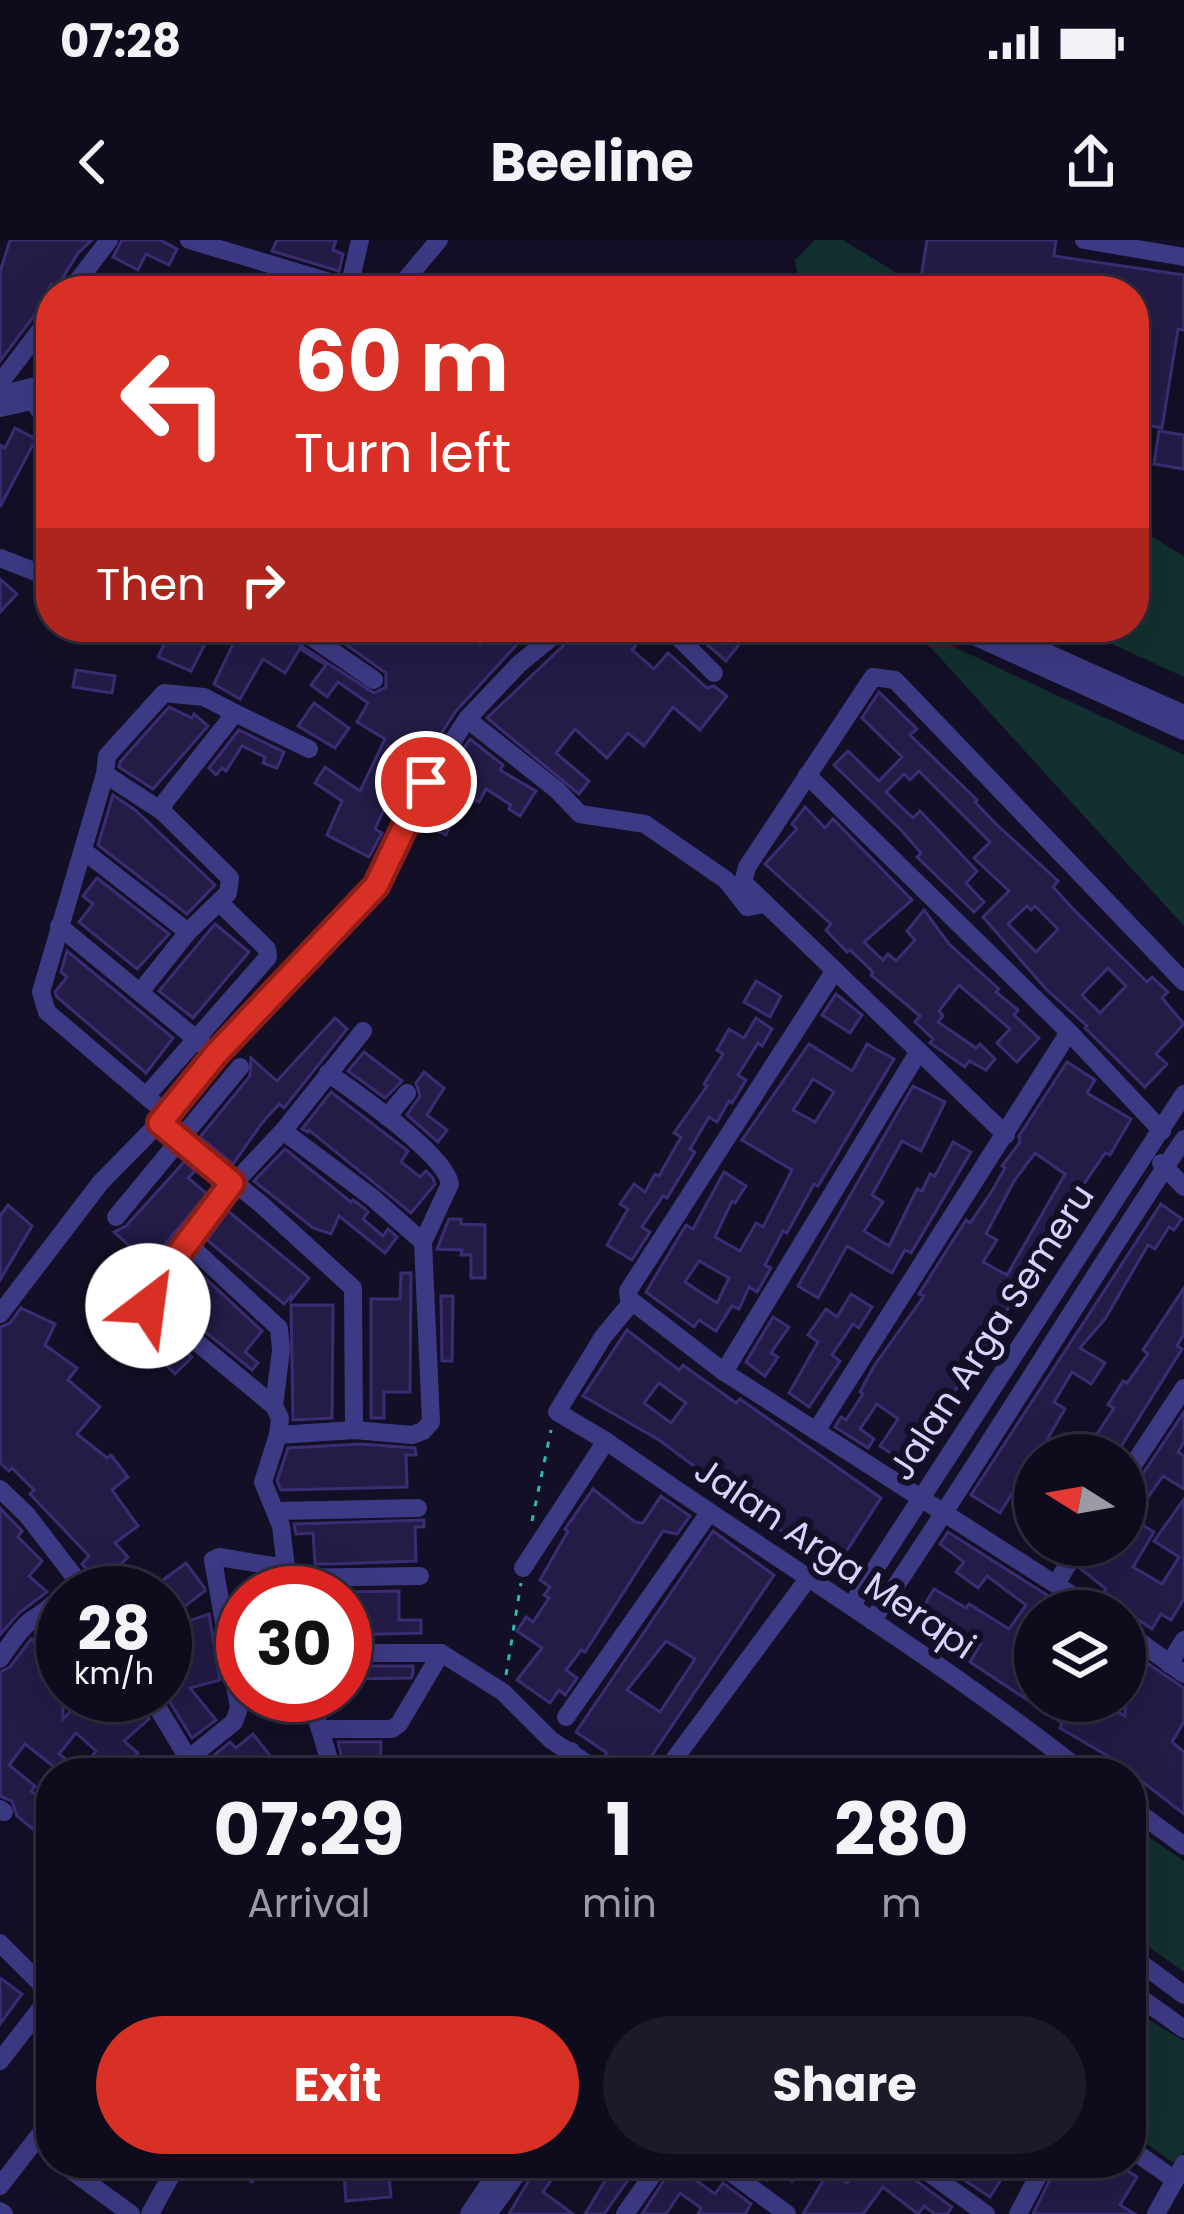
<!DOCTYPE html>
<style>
body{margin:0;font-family:Poppins,sans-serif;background:#1c1929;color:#f1f3f6;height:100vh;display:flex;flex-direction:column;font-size:45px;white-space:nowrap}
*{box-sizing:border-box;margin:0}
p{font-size:39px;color:#9b9ba3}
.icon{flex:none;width:66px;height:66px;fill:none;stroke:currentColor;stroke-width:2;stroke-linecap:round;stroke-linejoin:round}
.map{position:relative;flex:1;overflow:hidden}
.panel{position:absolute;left:36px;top:1518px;width:1110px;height:420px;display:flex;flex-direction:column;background:#0e0b1c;border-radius:48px;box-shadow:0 12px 48px #0002,0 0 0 3px #2e2b3b}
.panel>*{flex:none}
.hud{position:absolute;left:36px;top:36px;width:1113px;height:366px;border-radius:48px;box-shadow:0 12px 48px #0002,0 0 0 3px #2e2b3b;background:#d93025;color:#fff;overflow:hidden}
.needle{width:78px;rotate:281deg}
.tools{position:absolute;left:1014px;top:1194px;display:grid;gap:24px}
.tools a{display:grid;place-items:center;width:132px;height:132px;border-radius:50%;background:#0e0b1c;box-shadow:0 12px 48px #0002,0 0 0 3px #2e2b3b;font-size:60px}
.speed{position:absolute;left:36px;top:1326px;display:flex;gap:24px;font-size:60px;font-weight:700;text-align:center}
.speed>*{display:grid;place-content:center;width:156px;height:156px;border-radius:50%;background:#0e0b1c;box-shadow:0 12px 48px #0002,0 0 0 3px #2e2b3b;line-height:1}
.speed small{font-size:30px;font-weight:400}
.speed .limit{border:18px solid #d22;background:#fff;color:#111}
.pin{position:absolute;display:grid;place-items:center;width:102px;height:102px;color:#fff;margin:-51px;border:6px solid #fff;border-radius:50%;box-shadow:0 3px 12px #0007}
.me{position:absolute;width:132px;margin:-66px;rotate:30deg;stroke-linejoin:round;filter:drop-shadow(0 0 9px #0008)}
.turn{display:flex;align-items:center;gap:42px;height:252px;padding:0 60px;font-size:54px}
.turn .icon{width:156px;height:156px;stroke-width:2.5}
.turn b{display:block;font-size:84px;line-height:102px}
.then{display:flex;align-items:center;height:114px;padding:0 60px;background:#0003;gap:24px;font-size:45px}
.eta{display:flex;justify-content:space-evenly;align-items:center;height:204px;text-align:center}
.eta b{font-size:72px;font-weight:700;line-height:84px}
.primary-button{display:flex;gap:24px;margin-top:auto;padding:24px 60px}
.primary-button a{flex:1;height:138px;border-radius:72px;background:#d93025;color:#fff;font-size:48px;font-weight:700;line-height:138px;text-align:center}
.primary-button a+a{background:#1c1929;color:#f1f3f6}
.status{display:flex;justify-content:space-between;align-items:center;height:84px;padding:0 60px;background:#0e0b1c;direction:ltr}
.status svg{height:33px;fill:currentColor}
header{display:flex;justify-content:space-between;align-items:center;height:156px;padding:0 60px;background:#0e0b1c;font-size:54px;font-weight:700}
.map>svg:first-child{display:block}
</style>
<div class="status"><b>07:28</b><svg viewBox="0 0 49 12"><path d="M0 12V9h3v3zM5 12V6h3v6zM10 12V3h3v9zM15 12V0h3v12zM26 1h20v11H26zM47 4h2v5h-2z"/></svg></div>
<header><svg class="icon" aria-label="back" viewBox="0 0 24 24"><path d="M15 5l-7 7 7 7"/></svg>Beeline<svg class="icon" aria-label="share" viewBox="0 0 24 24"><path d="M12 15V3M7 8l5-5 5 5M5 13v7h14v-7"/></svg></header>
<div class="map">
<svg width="1184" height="1974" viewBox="0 0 1184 1974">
<rect width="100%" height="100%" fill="#130f26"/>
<g fill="#12302f">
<path d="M815 0H843L895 32 893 51H800L795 20Z"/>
<path d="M1134 286 1184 316V437L1075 387H1134Z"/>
<path d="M912 387 1184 515V686Z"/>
<path d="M1131 1585 1184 1621V1732L1131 1694Z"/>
<path d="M1131 1769 1184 1801V1912L1177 1925 1131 1893Z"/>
</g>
<g fill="#241b47" stroke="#3b2d73" stroke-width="3" fill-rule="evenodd">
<path d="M10 0H92L78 13 57 47 51 44 40 68 0 121V32Z"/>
<path d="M122 0H160L177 9 169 25 146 14 138 30 113 17Z"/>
<path d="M277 0H336L333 10 343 14 339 31 272 11Z"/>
<path d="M927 0H1056L1054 16 1184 35V90L1178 89 1162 188 1134 183V51H928L929 45 920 44Z"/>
<path d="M15 188 36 199 0 267V205L5 208Z"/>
<path d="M1159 191 1184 195V229L1154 224Z"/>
<path d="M0 339 17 354 0 372Z"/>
<path d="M186 387H214L191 431 158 417 167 398 178 403Z"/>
<path d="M248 387H284L289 398 374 453 386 447V433L321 387H411L431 401 440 387H454L480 405 496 387H533L456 471 425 518 422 516 392 566 387 563 375 589 382 593 369 617 327 595 342 561 315 543 325 527 360 551 385 499 357 482 368 463 338 442 327 457 311 445 326 425 300 409 285 433 263 419 240 459 214 444 235 400 238 402Z"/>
<path d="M583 387H651L632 410 654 429 668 413 707 448 714 446 727 456 700 490 673 467 644 506 628 493 607 518 575 489 556 513 589 541 579 554 487 478Z"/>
<path d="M687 387H753L726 421Z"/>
<path d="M76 430 115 436 112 453 73 447Z"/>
<path d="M879 452 917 489 910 495 977 560 975 562 995 583 1058 641 1053 647 1076 672 1147 742 1152 737 1168 752 1162 758 1184 784 1156 814 1167 824 1145 847 1085 788 1087 786 1046 749 983 677 1009 651 974 618 990 602 919 531 910 540 904 534 886 552 913 578 920 571 977 631 966 643 984 662 974 672 917 617 921 613 901 590 834 525 848 511 879 541 902 517 862 478ZM1027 666 1031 670 1035 666 1058 689 1036 712 1008 684ZM1108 728 1126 746 1100 773 1082 755Z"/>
<path d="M314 463 349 488 335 508 298 486Z"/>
<path d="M169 467 192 478 194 474 208 486 153 549 119 527 120 522Z"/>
<path d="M239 490 284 512 277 528 263 523 265 517 242 506 226 531 222 528 216 535 209 528Z"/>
<path d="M470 499 503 525 500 530 536 551 520 576 509 569 511 565 486 549 479 562 463 553 446 595 422 584 438 548Z"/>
<path d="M113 555 135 570 215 645 187 674 98 605Z"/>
<path d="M805 567 825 588 833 579 912 660 864 702 883 720 888 714 896 721 915 700 907 691 924 670 949 704 999 749 996 752 1018 770 1014 775 1039 798 1017 822 997 803 1010 789 959 745 939 771 943 776 938 782 976 808 980 804 995 819 986 830 969 821 965 827 930 803 933 799 915 782 920 776 871 735 873 732 850 710 847 712 826 690 831 684 765 624 797 589 792 584Z"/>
<path d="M97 638 169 694 137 729 79 682 93 664 83 656Z"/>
<path d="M215 684 249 712 193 778 159 751Z"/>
<path d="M67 711 173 798 146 833 57 757 55 752 67 737 61 732Z"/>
<path d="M756 741 781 756 770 777 744 762Z"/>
<path d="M836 754 862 775 850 793 822 775Z"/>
<path d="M335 778 347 789 284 868 279 864 262 883 233 924 200 897 250 836 251 818 277 841Z"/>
<path d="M756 778 772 789 762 806 758 803 738 835 746 840 732 863 729 861 717 882 709 877 690 909 695 912 667 958 663 956 642 987 650 992 632 1020 607 1005 628 969 620 964 634 944 645 952 655 934 659 936 681 897 674 893 707 846 704 844 723 814 717 810 729 789 744 798Z"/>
<path d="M809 804 852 831 867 804 894 819 818 946 814 944 787 993 783 991 765 1025 771 1028 757 1052 749 1047 739 1069 732 1066 716 1091 699 1080 694 1087 646 1052 686 985 693 989 724 932 746 946 735 963 732 961 715 997 740 1011 756 983 763 987 792 930 742 900ZM813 839 834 852 815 882 793 870ZM699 1021 729 1038 717 1063 685 1042Z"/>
<path d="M364 812 402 841 385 858 348 831Z"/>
<path d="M1067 822 1095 840 1087 853 1131 879 1110 915 1105 913 1082 947 1086 949 1064 989 1060 986 1043 1017 1040 1015 974 1125 920 1198 928 1203 912 1227 880 1206 898 1179 877 1164 860 1189 874 1199 868 1208 835 1187 841 1177 846 1180 863 1154 860 1152 874 1126 924 1056 919 1054 966 980 970 983 992 951 1005 928 1002 926 1020 902 1019 896ZM1035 913 1065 934 1007 1035 983 1022 997 1000 986 994 1014 941Z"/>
<path d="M424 832 444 848 427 875 447 890 438 902 407 875 420 856 416 843Z"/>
<path d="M913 846 945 862 921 911 902 901 872 955 883 962 864 991 889 1006 917 949 922 951 930 934 935 936 953 902 971 912 911 1013 905 1010 892 1033 847 1006 818 1058 798 1046Z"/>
<path d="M331 852 408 911 401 922 420 937 426 931 433 938 435 944 411 973 309 890 308 892 302 889Z"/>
<path d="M285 909 351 962 353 960 364 968 368 972 363 979 383 996 388 989 397 997 385 1013 339 976 331 994 313 988 254 941Z"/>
<path d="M185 921 195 931 188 938 207 954 165 1004 169 1007 161 1017 157 1014 142 1030 127 1017 134 1010 114 992 126 986Z"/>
<path d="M1161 964 1182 979 1174 990 1169 987 1155 1009 1148 1005 1105 1079 1080 1108 1105 1123 1091 1144 1072 1132 1054 1162 1065 1169 1045 1203 1063 1215H1035V1266L1013 1252 1000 1273 971 1255Z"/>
<path d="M8 965 32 986 0 1040V976Z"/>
<path d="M228 971 309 1038 291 1060V1056L284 1064 207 1000Z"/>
<path d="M449 979H461V984L485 985V1038H471V1015H461L462 1010 437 1009Z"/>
<path d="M190 1024 262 1091 245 1112 258 1123 252 1130 165 1059Z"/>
<path d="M401 1033H411L410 1152H384V1178H371V1059H400Z"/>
<path d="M1184 1048V1094L1177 1106 1182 1109 1120 1208 1116 1206 1110 1215H1083L1114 1168 1108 1165 1123 1141 1127 1143 1148 1114 1143 1110Z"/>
<path d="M851 1054 872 1067 859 1088 853 1084 832 1115 840 1121 809 1167 789 1153 818 1102 808 1095 826 1069 837 1077Z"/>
<path d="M441 1056H453L452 1121H442Z"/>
<path d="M291 1065H333L332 1178 293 1180Z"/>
<path d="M21 1068 55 1084 45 1105 77 1128 68 1140 100 1167 77 1194 107 1218 111 1215 128 1237 112 1250 138 1286 115 1303 128 1317 122 1323 148 1351 186 1323 204 1347 205 1351 165 1381V1353H108L82 1324 89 1316 30 1254 34 1250 12 1228 9 1231 0 1223V1087L10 1083Z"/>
<path d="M127 1069 139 1081 144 1076 192 1117 175 1134 118 1078Z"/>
<path d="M773 1077 789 1087 771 1113 778 1117 765 1136 746 1122Z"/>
<path d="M627 1090 679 1130 683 1125 736 1163 740 1159 881 1258 834 1330 659 1200 583 1156ZM659 1143 686 1163 671 1183 644 1163Z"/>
<path d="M1184 1172V1202L1178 1212 1184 1216V1249L1163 1236 1133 1279 1154 1292 1133 1327 1162 1344 1179 1317 1154 1301 1184 1259V1359L1171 1380 1161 1374 1152 1389 1102 1355 1106 1349 1081 1329 1093 1305H1125V1251L1136 1244Z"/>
<path d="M360 1204 415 1208 416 1215H406L407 1247 281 1250 277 1241 288 1208Z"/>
<path d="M593 1249 635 1282 643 1283 661 1256 690 1276 677 1294 663 1291 585 1412 581 1410 566 1430 577 1438 565 1455 559 1450 550 1463 517 1440 542 1408 517 1391 526 1377 533 1382 549 1358 544 1355 550 1347 540 1340 568 1291 565 1289Z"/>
<path d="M0 1268 22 1291 18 1297 42 1321 29 1336 47 1352 19 1373 0 1395Z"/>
<path d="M424 1280V1287H415L416 1321 334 1324H315L313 1293 296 1294 294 1284Z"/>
<path d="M713 1291 774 1335 640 1533H626L604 1518 607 1513 576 1492ZM666 1401 695 1419 660 1472 627 1450Z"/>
<path d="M948 1292 1072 1371H1035V1381L1021 1401 1035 1410 1022 1431 1035 1439V1461H1100L1125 1476V1408L1184 1448V1482L1172 1502 1184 1512V1574L1131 1533H1121L1109 1526 1113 1519 1060 1488 1062 1483 970 1422 981 1403 948 1383 940 1397 915 1381 934 1349 966 1368 969 1364 1009 1389 1026 1365 987 1336 978 1348 956 1332 964 1322 940 1304Z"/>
<path d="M399 1351V1380H421V1393L345 1395V1352Z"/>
<path d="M63 1374V1479L86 1455H137L149 1479 124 1501 138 1513 122 1533H62L25 1504 9 1525 35 1546 31 1551 51 1567V1604L17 1576 12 1561 0 1556V1432L10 1427 31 1399 38 1404ZM76 1493 96 1511 81 1531 59 1514Z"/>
<path d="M209 1374 220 1440 190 1448 216 1480 192 1498 165 1454V1389Z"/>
<path d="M345 1426H413V1434L411 1438 345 1439Z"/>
<path d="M253 1494 284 1533H215L209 1526 206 1522 230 1502 236 1508Z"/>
<path d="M338 1502H381L380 1533H346Z"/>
<path d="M0 1738 22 1754 0 1784Z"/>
<path d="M225 1923H266L252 1942Z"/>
<path d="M343 1923H388L391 1957 346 1961Z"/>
<path d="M539 1923H563L543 1952 573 1974H509Z"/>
<path d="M590 1923H640L604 1974H585L608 1936Z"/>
<path d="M742 1923H804L792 1941 774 1929 766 1940Z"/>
<path d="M860 1923H892L952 1967 947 1974H935L924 1966 918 1974 883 1947 863 1974H803L829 1931 847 1943Z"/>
<path d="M938 1923H986L1004 1935 990 1957Z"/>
<path d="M1058 1923H1116L1137 1937 1120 1965 1135 1974H1033Z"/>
<path d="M674 1925 715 1954 723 1943 751 1964 745 1974H698L701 1968 680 1953 666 1974H642Z"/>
</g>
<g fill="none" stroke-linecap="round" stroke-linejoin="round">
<g stroke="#2fb8b0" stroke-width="3" stroke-dasharray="6 9" stroke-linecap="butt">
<path d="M532 1281 551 1190"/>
<path d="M506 1435 521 1343"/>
</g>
<g stroke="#3d3a85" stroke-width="18">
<path d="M189 0 360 51"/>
<path d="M1084 0 1184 17"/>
<path d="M349 48 360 0"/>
<path d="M70 51 109 0"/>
<path d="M396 51 439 0"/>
<path d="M0 143 51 76"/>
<path d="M0 155 51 142"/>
<path d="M34 162 51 188"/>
<path d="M0 168 51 157"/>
<path d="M0 318 36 332H51"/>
<path d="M297 387 374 440"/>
<path d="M668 387 714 433"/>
<path d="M954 387 1184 491"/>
<path d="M989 387 1184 474"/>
<path d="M235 473 309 509"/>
<path d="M467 479 557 550 580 574 645 584 726 640 747 667 765 664"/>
<path d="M105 534 107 516 164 453 204 457 235 473 164 563 163 572 230 638 228 653 188 692 141 751"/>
<path d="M807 535 1069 792 1162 891"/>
<path d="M163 572 105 534 41 752 47 772 167 874"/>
<path d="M84 611 188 692"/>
<path d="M59 686 207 808"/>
<path d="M835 730 628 1051 629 1059 724 1132 1097 1371"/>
<path d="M148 854 268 717 267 709 220 663"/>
<path d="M387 877 407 853"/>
<path d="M160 882 262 965 353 1048 354 1190"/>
<path d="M283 891 373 958 423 1002"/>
<path d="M1006 895 743 642 747 627 873 437 895 440 1184 742"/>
<path d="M1161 923 1184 947"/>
<path d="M116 977 240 827"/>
<path d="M187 1003 279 1088 281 1110 274 1166"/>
<path d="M0 1074 101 942 160 882 216 815 363 662 387 629 426 542 467 479 519 424 564 387"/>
<path d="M724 1132 919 811"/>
<path d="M816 1191 1069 792"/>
<path d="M278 1195 354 1190 412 1195 423 1191 431 1182 423 1002 450 944C445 914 356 853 328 833"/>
<path d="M606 1201C765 1313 932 1413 1084 1533"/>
<path d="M1125 1237 1184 1148"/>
<path d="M0 1249 27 1275 87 1353"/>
<path d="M276 1271 418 1268"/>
<path d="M523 1328 606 1201 557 1172 603 1097 631 1063"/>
<path d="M287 1338 420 1336"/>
<path d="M1057 1342 1080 1305"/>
<path d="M289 1353 281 1286 263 1242 278 1195 280 1178 274 1166 147 1061 221 957 283 891 363 791"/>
<path d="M851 1366 1184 854"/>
<path d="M872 1381C980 1223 1078 1058 1184 899"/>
<path d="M1125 1391 1184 1434"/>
<path d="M345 1413H441L503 1452 551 1500 602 1533"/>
<path d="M0 1419C9 1406 20 1388 33 1379 44 1372 53 1366 63 1354"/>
<path d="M1169 1424 1184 1400"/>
<path d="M150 1455 197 1533"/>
<path d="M308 1455 320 1489H392L399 1484 441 1413"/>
<path d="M566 1477 709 1273"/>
<path d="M320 1489 333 1533"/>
<path d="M188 1519 234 1482 239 1468 213 1320 219 1317 286 1328"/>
<path d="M553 1533 571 1511"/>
<path d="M664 1533 810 1336"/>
<path d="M1131 1567 1184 1606"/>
<path d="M0 1569 4 1572"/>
<path d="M0 1703 51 1754"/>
<path d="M1131 1716 1184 1755"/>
<path d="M1131 1751 1184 1789"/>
<path d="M0 1821 51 1755"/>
<path d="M1131 1909 1175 1940"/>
<path d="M61 1923 131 1974"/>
<path d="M718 1923 787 1974"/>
<path d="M915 1923 986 1974"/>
<path d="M0 1946 51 1880"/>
<path d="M0 1971 4 1974"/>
<path d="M150 1974 178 1923"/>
<path d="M469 1974 503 1923"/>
<path d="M488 1974 525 1923"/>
<path d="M625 1974 661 1923"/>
<path d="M1018 1974 1045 1923"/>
<path d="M1156 1974 1184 1924"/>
</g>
</g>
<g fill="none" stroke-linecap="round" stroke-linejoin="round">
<g stroke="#8d1f18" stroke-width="30">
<path id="route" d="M148 1066 147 1056 232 943 160 883 216 814 376 646 426 542"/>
</g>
<use href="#route" stroke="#d93025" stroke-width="21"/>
</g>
<g text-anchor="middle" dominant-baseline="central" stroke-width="12" stroke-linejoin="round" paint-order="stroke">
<g font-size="36" fill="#d9d4ff" stroke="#130f26">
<text transform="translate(991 1092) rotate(-57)">Jalan Arga Semeru</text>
<text transform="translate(835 1318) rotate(34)">Jalan Arga Merapi</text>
</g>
</g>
</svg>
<div class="tools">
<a><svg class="needle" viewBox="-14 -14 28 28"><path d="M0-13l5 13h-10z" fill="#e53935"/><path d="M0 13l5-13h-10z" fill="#9b9ba3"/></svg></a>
<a><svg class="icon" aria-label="layers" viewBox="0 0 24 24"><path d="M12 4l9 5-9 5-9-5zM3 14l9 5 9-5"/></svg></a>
</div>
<div class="speed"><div>28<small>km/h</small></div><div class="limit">30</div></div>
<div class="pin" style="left:426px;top:542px;background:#d93025"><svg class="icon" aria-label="arrive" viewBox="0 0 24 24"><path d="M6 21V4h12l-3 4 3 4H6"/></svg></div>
<svg class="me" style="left:148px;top:1066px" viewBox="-20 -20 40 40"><circle r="19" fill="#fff"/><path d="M0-13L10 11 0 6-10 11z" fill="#d93025"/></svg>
<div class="hud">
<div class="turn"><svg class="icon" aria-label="left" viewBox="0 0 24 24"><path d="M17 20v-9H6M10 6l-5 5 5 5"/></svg><div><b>60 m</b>Turn left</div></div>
<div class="then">Then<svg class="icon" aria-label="right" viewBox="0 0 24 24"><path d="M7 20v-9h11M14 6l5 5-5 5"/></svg></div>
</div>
<section class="panel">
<div class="eta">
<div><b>07:29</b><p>Arrival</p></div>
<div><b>1</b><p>min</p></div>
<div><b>280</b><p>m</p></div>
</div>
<div class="primary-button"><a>Exit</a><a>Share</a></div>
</section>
</div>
